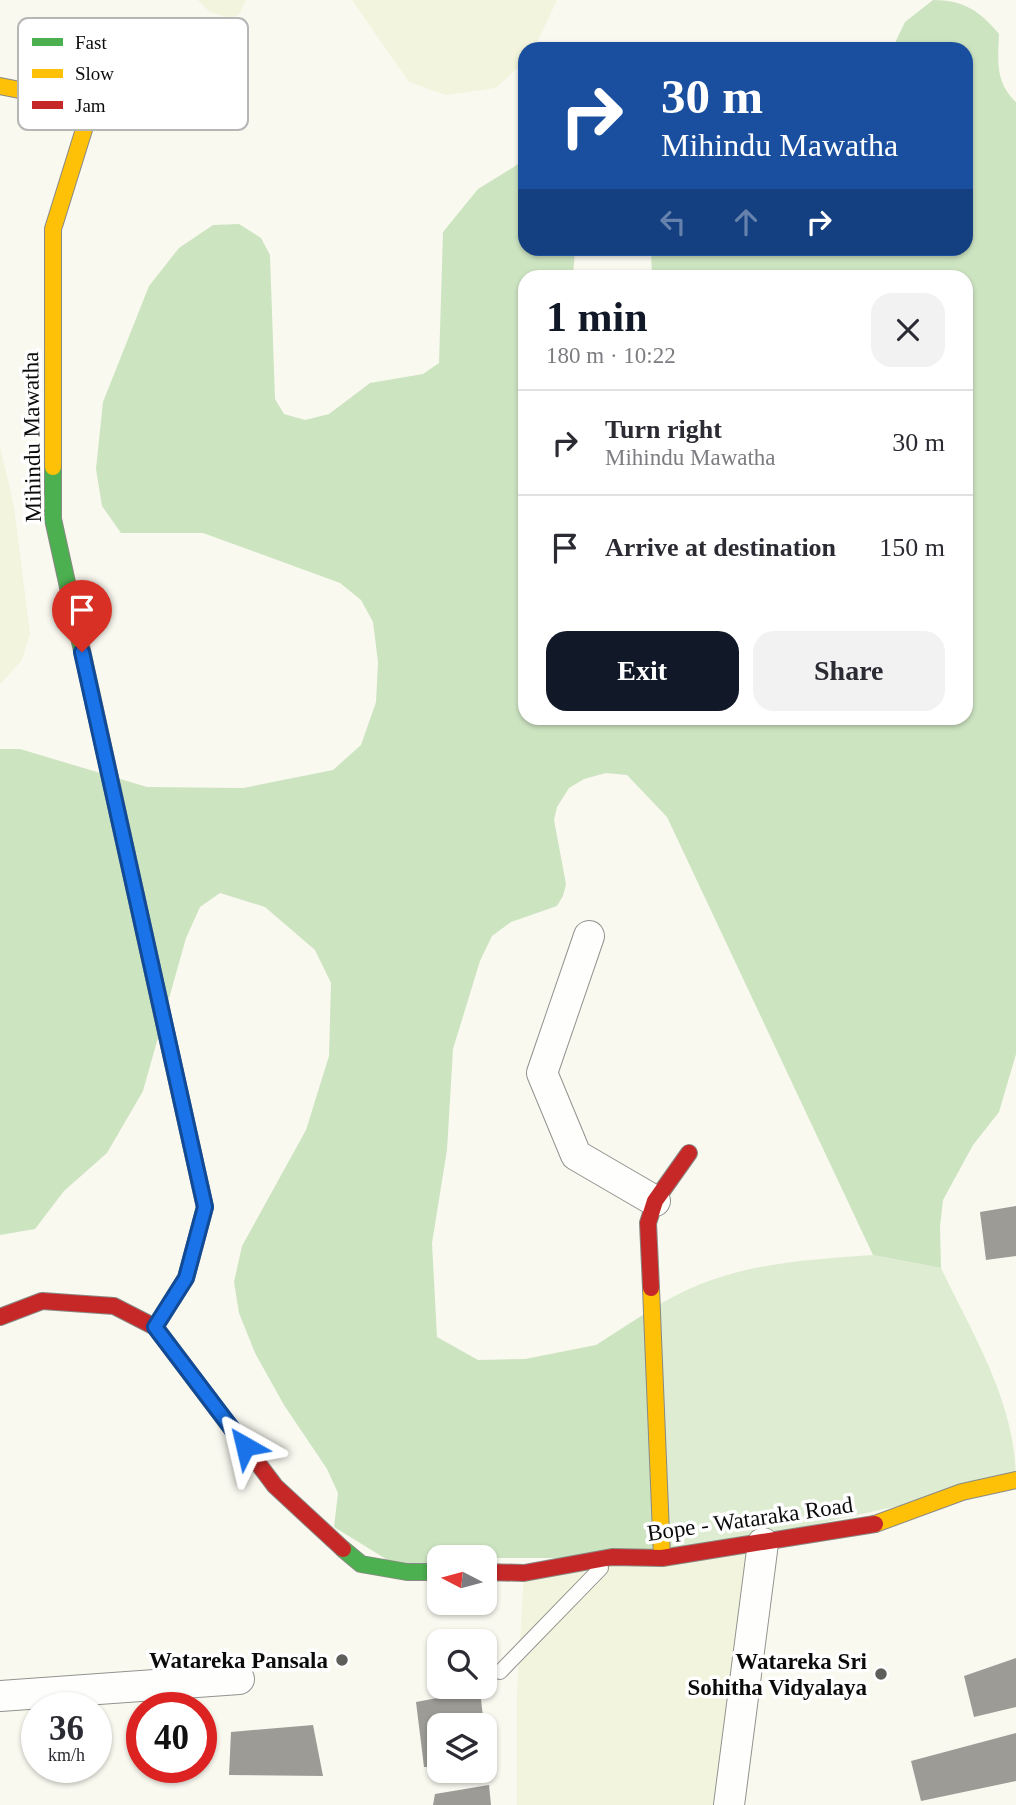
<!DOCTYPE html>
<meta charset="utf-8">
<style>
body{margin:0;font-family:Georgia,serif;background:#f2f2f3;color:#2b2b33;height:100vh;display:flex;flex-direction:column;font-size:26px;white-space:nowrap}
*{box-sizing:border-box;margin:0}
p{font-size:23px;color:#7c7c81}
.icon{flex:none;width:38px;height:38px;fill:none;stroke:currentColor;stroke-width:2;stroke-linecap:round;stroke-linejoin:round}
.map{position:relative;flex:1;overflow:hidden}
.details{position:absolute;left:518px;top:270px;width:455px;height:455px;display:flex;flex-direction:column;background:#fff;border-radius:21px;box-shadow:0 2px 5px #0004}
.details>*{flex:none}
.guide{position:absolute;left:518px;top:42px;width:455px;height:214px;border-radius:21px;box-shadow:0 2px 5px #0004;background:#1a4fa0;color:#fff;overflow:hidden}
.needle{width:46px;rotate:276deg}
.fabs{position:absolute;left:427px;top:1545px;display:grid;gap:14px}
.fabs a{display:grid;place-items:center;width:70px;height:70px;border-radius:14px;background:#fff;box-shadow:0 2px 5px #0004;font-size:35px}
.speed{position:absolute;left:21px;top:1692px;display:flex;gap:14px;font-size:35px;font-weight:700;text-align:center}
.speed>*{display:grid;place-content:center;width:91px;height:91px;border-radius:50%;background:#fff;box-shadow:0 2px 5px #0004;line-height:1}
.speed small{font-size:18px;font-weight:400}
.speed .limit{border:10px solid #d22;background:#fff;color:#111}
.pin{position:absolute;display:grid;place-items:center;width:60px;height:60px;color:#fff;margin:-72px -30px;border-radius:50% 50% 50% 0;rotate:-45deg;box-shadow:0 0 7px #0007}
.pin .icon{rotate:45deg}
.me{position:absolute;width:77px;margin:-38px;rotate:323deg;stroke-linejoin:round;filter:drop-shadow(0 0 5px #0008)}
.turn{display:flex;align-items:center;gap:24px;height:147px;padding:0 28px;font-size:32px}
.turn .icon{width:91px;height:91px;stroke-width:2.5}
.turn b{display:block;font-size:49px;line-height:60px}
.lanes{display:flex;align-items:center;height:66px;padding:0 28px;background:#0003;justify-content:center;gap:35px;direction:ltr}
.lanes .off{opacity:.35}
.round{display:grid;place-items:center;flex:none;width:74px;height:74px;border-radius:21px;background:#f2f2f3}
.headline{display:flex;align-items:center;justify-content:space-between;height:119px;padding:0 28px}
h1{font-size:42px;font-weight:800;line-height:52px;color:#111827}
.action{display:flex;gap:14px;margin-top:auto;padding:14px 28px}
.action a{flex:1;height:80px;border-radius:21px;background:#111827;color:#fff;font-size:28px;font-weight:800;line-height:80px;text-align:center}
.action a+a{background:#f2f2f3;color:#2b2b33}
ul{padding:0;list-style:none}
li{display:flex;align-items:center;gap:21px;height:105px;padding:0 28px;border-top:2px solid #e1e1e2}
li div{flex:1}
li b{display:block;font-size:26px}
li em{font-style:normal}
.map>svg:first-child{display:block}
</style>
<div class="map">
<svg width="1016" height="1805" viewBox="0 0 1016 1805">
<rect width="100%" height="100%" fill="#f9f9f0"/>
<g fill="#f2f4dd">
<path d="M198 0H246L240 13 232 19 210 12Z"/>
<path d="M352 0H557L534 49H525V61L496 88 446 95 409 82Z"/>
<path d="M0 447 14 506 30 634 22 660 0 684Z"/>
<path d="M763 1543 729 1805H517V1694L524 1573Z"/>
</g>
<path fill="#deedd2" d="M873 1255 941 1268C973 1335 1016 1403 1016 1480L662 1558 652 1309C723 1264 791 1261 873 1255Z"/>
<path fill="#cde4c1" d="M933 0C964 0 980 11 999 34 998 61 995 82 1016 102V1054L999 1112 973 1145 943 1200 940 1226 941 1268 873 1255 667 817 627 775 606 773 584 779 569 788 557 807 554 820 566 884 563 896 557 906 511 922 492 936 480 961 453 1049 447 1150 432 1243 437 1337 478 1360 525 1359 596 1345 652 1309 662 1558H439L407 1572 334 1527 338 1493 327 1469 284 1405 255 1353 239 1313 234 1282 242 1246 306 1130 329 1056 331 983 315 950 265 907 220 893 200 907 186 938 143 1091 107 1153 64 1191 35 1229 0 1235V749H20L147 787 243 788 333 770 361 745 376 702 378 662 373 622 361 600 340 583 203 533H121L102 506 96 469 103 402 149 286 179 248 213 225 239 224 261 238 270 255 275 399 284 414 305 420 329 414 370 383 423 374 439 363 443 232 478 189 525 160V248L575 249 573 276H525V718H966V276H652L651 249 966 248V49H892L905 22Z"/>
<g fill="#9c9b96">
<path d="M1016 1206V1256L986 1260 980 1212Z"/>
<path d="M1016 1658V1707L974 1717 964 1676Z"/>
<path d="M480 1690 484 1726H439V1767H424L416 1702Z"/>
<path d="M313 1725 323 1776 229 1775 231 1732Z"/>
<path d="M1016 1733V1781L921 1801 911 1761Z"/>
<path d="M489 1785 491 1805H433L435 1794Z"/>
</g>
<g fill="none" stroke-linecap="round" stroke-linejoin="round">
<g stroke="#92928e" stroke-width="16">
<path id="lane" d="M500 1672 601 1568"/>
</g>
<g stroke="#92928e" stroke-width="32">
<g id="street">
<path d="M589 936 542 1073 576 1155 655 1201"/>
<path d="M0 1696 239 1679"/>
<path d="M729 1805 763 1543"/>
</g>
</g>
<g stroke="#898985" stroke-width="18">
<g id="fast">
<path d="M53 467V519L167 1036"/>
<path d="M343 1549 361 1564 407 1572H439"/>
</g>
</g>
<g stroke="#898985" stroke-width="18">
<g id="slow">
<path d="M0 86 50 96 86 123 53 229V467"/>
<path d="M651 1288 662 1558"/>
<path d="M875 1524 962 1492 1016 1480"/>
</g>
</g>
<g stroke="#898985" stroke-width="18">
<g id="jam">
<path d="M651 1288 648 1223 655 1201 689 1153"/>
<path d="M0 1317 42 1301 114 1306 155 1327 275 1486 343 1549"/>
<path d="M155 1327 186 1278 205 1207 167 1036"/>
<path d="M485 1572 524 1573 612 1557 662 1558 875 1524"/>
</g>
</g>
<use href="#lane" stroke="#fefefd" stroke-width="14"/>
<use href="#street" stroke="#fefefd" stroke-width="30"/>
<use href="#fast" stroke="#4caf50" stroke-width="16"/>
<use href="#slow" stroke="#ffc107" stroke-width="16"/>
<use href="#jam" stroke="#c62828" stroke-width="16"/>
</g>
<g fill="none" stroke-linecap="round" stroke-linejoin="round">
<g stroke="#114b97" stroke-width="18">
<path id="route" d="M82 652 205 1207 186 1278 155 1327 245 1446"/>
</g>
<use href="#route" stroke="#1a73e8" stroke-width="12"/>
</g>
<g fill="#5e5e5b" stroke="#fff" stroke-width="2.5">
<circle cx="342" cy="1660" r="7"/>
<circle cx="881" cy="1674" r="7"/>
</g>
<g text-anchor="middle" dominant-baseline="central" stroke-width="7" stroke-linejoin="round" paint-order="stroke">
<g font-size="23" fill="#0b0b0b" stroke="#fff">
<text transform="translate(32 437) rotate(-91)">Mihindu Mawatha</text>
<text transform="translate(750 1519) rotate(-8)">Bope - Wataraka Road</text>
</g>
<g font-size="23" font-weight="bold" fill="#0b0b0b" stroke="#fff" text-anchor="end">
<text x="328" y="1660">Watareka Pansala</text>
<text x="867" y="1661">Watareka Sri<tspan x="867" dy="26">Sohitha Vidyalaya</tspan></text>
</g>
</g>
<rect x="18" y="18" width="230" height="112" rx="10" fill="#fff" stroke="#b6b6b6" stroke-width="2"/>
<rect x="32" y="38" width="31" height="8" fill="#4caf50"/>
<rect x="32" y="69" width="31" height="9" fill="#ffc107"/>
<rect x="32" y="101" width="31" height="8" fill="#c62828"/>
<g font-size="19" fill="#0b0b0b">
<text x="75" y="49">Fast</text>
<text x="75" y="80">Slow</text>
<text x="75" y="112">Jam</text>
</g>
</svg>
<div class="fabs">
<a><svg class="needle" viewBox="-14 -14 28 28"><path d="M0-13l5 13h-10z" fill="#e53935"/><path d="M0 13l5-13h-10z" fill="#7c7c81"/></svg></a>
<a><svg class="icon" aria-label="search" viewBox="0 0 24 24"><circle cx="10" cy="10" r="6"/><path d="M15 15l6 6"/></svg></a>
<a><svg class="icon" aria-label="layers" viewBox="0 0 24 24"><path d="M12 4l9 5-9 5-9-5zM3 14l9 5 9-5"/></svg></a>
</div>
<div class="speed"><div>36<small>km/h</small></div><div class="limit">40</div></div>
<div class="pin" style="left:82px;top:652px;background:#d93025"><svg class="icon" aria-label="arrive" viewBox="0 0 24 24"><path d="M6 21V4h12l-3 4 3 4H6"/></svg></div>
<svg class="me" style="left:245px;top:1446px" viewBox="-20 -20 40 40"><path d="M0-17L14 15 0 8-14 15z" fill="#1a73e8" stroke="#fff" stroke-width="4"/></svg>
<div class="guide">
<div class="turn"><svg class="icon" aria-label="right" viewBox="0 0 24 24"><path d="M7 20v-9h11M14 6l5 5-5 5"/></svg><div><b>30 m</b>Mihindu Mawatha</div></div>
<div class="lanes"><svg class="icon off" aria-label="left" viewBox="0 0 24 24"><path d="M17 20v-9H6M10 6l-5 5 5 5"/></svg><svg class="icon off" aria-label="ahead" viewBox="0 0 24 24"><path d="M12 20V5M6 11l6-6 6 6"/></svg><svg class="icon" aria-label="right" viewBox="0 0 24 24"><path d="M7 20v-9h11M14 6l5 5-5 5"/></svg></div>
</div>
<section class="details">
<div class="headline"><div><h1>1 min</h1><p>180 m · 10:22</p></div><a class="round"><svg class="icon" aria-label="close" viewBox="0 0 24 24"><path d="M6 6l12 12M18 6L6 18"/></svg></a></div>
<ul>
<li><svg class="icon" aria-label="right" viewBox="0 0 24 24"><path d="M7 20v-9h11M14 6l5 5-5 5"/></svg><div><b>Turn right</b><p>Mihindu Mawatha</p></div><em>30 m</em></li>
<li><svg class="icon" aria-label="arrive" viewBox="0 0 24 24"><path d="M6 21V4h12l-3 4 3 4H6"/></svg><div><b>Arrive at destination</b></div><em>150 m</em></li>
</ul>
<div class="action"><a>Exit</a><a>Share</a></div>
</section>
</div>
